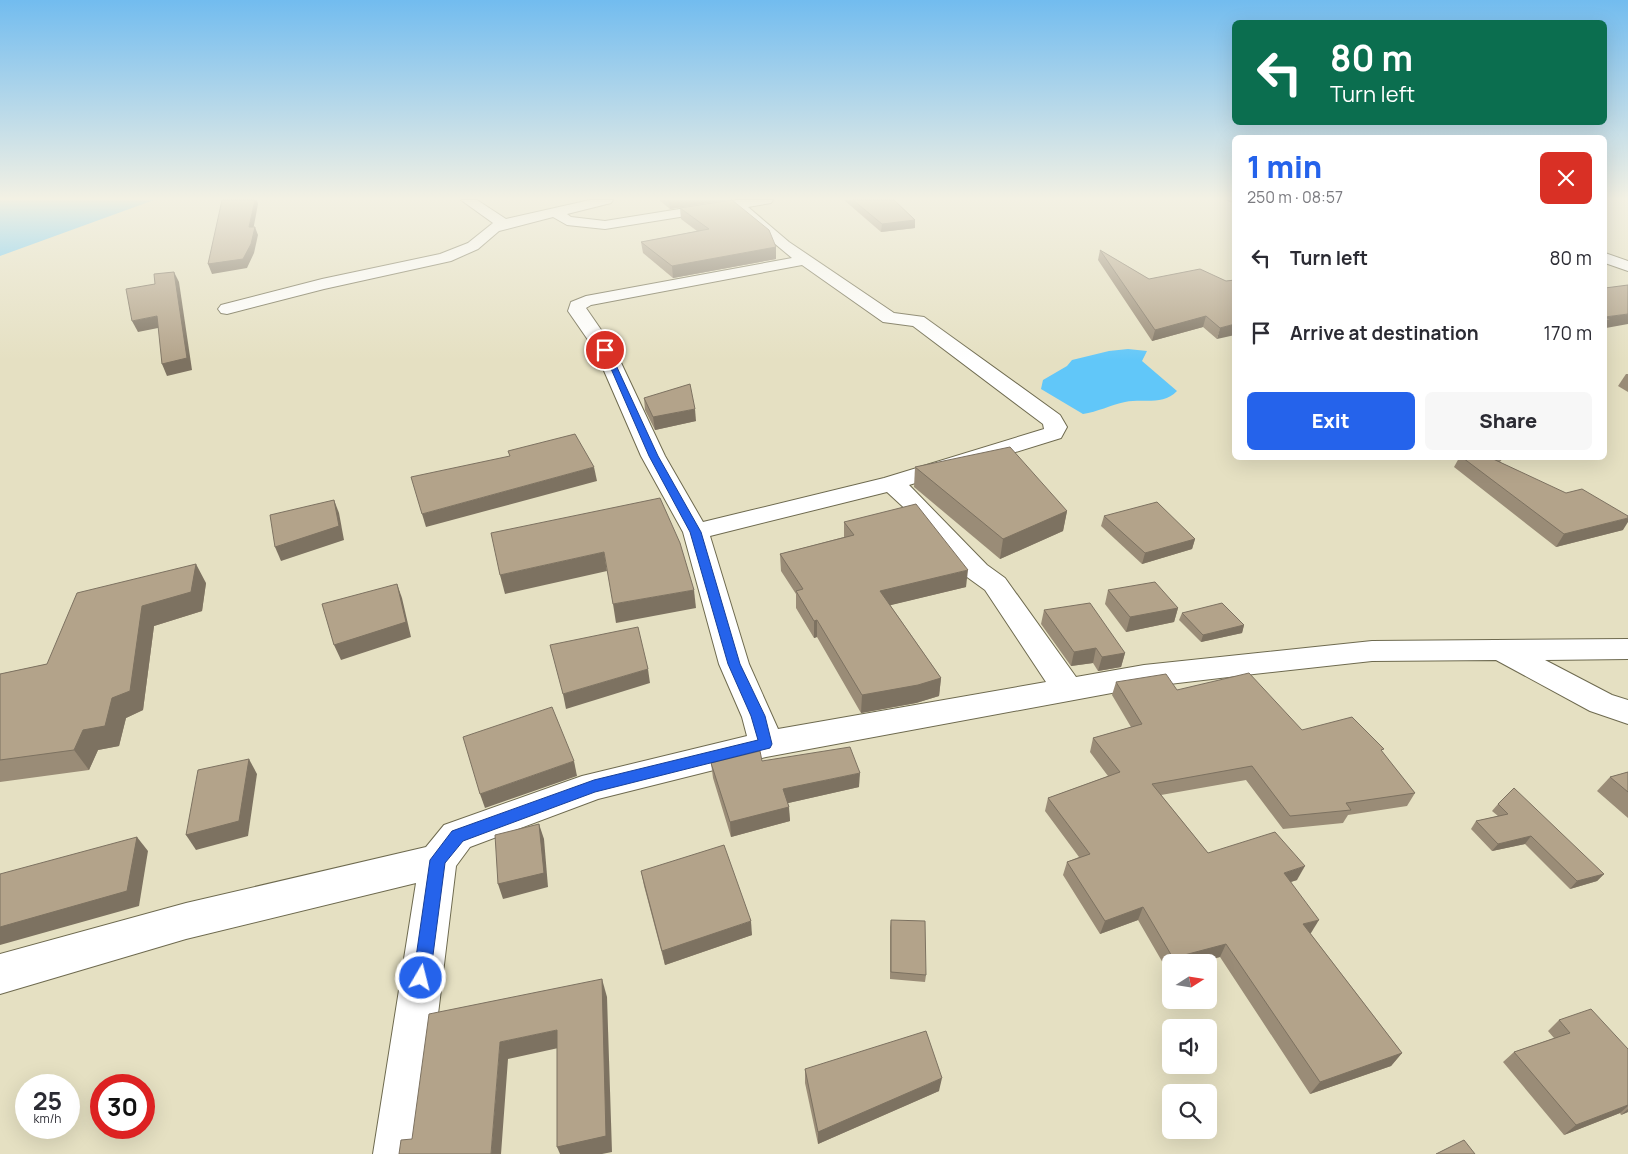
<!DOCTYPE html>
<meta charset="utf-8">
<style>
body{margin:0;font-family:Manrope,sans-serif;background:#f7f7f7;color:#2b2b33;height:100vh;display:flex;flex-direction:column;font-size:19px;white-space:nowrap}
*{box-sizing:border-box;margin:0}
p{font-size:16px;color:#7c7c81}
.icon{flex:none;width:28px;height:28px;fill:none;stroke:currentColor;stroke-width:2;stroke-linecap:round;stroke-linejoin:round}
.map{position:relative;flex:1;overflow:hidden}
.sheet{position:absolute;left:1232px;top:135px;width:375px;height:325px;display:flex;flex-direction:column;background:#fff;border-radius:8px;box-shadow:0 5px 20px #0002}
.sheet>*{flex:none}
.guide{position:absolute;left:1232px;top:20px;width:375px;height:105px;border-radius:8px;box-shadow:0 5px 20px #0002;background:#0b6e4f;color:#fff;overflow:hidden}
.needle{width:32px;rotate:78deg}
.fabs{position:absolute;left:1162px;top:954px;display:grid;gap:10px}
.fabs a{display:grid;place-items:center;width:55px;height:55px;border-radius:8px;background:#fff;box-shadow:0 5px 20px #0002;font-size:25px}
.speed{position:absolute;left:15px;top:1074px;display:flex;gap:10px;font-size:25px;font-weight:700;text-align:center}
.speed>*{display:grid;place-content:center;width:65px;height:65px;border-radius:50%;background:#fff;box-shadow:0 5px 20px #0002;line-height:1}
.speed small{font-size:12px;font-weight:400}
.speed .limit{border:8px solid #d22;background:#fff;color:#111}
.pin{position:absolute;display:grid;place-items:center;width:42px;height:42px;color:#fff;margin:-21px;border:2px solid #fff;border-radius:50%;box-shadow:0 1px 5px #0007}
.me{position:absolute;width:55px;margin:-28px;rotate:8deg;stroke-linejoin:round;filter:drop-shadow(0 0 4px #0008)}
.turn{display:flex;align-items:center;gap:18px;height:105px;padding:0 15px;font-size:22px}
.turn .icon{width:65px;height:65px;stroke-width:2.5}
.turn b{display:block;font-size:35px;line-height:42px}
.round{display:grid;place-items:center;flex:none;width:52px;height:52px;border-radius:8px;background:#f7f7f7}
.head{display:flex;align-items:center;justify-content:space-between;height:85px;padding:0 15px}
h1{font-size:30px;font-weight:800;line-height:38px;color:#2563eb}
.cta{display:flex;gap:10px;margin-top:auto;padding:10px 15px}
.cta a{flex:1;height:58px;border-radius:8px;background:#2563eb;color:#fff;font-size:20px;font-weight:800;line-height:58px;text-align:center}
.cta a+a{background:#f7f7f7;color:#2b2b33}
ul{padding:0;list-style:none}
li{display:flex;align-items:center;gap:15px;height:75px;padding:0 15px}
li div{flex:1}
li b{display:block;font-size:19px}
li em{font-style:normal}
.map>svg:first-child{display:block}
</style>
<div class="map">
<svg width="1628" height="1154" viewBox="0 0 1628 1154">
<rect width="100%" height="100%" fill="#e5e0c2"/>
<g fill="#61c7f9">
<path d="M0 200H154L0 256Z"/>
<path d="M1128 349 1147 351 1142 361 1177 391C1163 406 1143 398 1125 402 1111 405 1097 412 1083 414L1041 389 1043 380 1067 366 1072 360 1109 351Z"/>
</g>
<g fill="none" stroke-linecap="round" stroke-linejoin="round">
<g stroke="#6e6a4f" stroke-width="2">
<g id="street">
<path d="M461 200H477L506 219 590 200H613L611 203 567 214 571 217 605 221 717 203 724 207 717 211 605 229 567 225 553 217 499 231 478 249 451 261 324 289 227 314 221 313 218 309 221 305 322 279 440 254 468 243 493 223Z"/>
<path d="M737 200H773L771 203 748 207 789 242 894 313 924 317 1060 415 1067 427 1061 438 909 485 987 565 1005 578 1076 677 1144 665 1372 641 1628 639V659L1545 660 1612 695 1628 700V724L1590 711 1496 660 1372 661 1254 674 1144 687 766 757 598 799 470 847 456 866 421 1154H373L416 883 186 939 0 994V954L186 903 426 847 444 825 582 776 747 736 742 717 719 664 683 532 641 456 595 350 568 311 571 302 586 296 792 258 731 207 729 204 731 201ZM802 265 883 322 913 326 1043 424 1044 429 884 478 703 522 665 456 615 350 586 308 591 305ZM887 492 913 516 967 577 985 590 1046 682 778 729 749 664 710 536Z"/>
<path d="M1605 253 1628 261V271L1605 263Z"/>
</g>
</g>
<use href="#street" fill="#fff" fill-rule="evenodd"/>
</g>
<g fill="#9a8c77">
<path d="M659 200H727L670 209Z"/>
<path d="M844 200H894L915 220V228L881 232Z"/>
<path d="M1225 200H1235V204Z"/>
<path d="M680 208 776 247V259L673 278 643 253 641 242 697 231 681 219Z"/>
<path d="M1100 250 1149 279 1226 281 1235 280 1217 339 1203 327 1152 341 1098 260Z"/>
<path d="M1626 374H1628V392L1618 386Z"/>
<path d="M644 398 696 421 655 430 645 410Z"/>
<path d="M1459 458H1503L1500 462 1623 530 1556 547 1454 467Z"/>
<path d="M915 467 1067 511 1063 531 1000 559 914 487Z"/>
<path d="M1104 516 1195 539 1192 549 1142 564 1101 526Z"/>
<path d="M844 522 966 587 890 605 941 678 939 696 916 703 861 713 817 637 814 638 796 608V594L781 571 780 554 844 537Z"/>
<path d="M206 583 202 611 154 626 143 710 126 718 119 746 98 750 89 770 0 782V674L47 664Z"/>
<path d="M1108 590 1178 608 1174 622 1126 632 1105 604Z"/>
<path d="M1044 610 1125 653 1121 667 1098 671 1093 663 1071 666 1041 624Z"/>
<path d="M1182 613 1244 625 1242 633 1201 642 1179 620Z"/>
<path d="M1116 682 1177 690 1302 730 1382 752 1415 793 1407 806 1348 815 1343 823 1283 829 1246 780 1161 795 1208 853 1297 880 1291 882 1310 933 1402 1053 1391 1066 1310 1094 1220 957 1167 970 1138 920 1100 934 1063 875 1067 862 1079 857 1045 811 1048 798 1108 776 1090 752 1093 738 1131 727 1112 695Z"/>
<path d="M711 763 859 787 788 803 790 821 731 837 713 778Z"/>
<path d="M1628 772V818L1597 791 1610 777Z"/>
<path d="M1498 804 1604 874 1597 881 1570 889 1525 844 1492 851 1471 829 1476 821 1498 816 1492 811Z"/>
<path d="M641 871 752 935 665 965 644 886Z"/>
<path d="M891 920 926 975 925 982 890 979V927Z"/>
<path d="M1559 1020 1628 1049V1112L1621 1115 1620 1113 1564 1135 1503 1062 1514 1052 1554 1038 1548 1031Z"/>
<path d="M805 1069 939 1091 818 1144 805 1083Z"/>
</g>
<g fill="#7d7261">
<path d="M255 200H257L258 204 252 236 249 227Z"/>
<path d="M669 200H727L670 209Z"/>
<path d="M915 220V228L881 232 882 224Z"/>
<path d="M255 227 258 235 254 253 247 268 212 274 208 264Z"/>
<path d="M776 247V259L673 278 672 266Z"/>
<path d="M174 272 179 282 192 370 167 376 162 364Z"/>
<path d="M1628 314V324L1606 328 1605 330V317Z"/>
<path d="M157 316 163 327 138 332 132 321Z"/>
<path d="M1206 316 1203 327 1152 341 1155 330Z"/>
<path d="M1235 324V335L1217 339 1220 328Z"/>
<path d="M695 409 696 421 655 430 653 417Z"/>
<path d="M594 467 597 481 426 527 422 514Z"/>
<path d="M334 500 339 513 344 540 281 561 275 547Z"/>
<path d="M1067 511 1063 531 1000 559 1003 539Z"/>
<path d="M1628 518V522L1623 530 1556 547 1564 534Z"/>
<path d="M1195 539 1192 549 1142 564 1145 553Z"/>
<path d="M604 552 607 571 505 594 500 575Z"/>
<path d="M196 564 206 583 202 611 154 626 143 710 126 718 119 746 98 750 89 770 74 750 83 730 112 698 142 606Z"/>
<path d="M968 570 966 587 879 608 880 591Z"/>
<path d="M397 584 402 598 411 637 341 660 334 645Z"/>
<path d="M694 590 696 608 616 623 613 604Z"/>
<path d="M1178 608 1174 622 1126 632 1130 617Z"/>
<path d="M817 620V637L814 638V621Z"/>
<path d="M1244 625 1242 633 1201 642 1203 635Z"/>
<path d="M1096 648 1093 663 1071 666 1074 652Z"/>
<path d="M1125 653 1121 667 1098 671 1102 657Z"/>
<path d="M648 669 650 683 566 709 563 694Z"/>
<path d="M941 678 939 696 916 703 861 713 862 695Z"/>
<path d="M249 759 257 774 248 836 196 850 186 835Z"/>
<path d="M574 761 577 776 485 808 480 794Z"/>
<path d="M860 773 859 787 784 804 783 789Z"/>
<path d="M789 807 790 821 731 837 730 822Z"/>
<path d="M539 824 544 839 548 887 503 899 498 884Z"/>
<path d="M1531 836 1525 844 1492 851 1498 844Z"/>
<path d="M137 837 148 851 139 906 0 945V927Z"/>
<path d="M1305 866 1297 880 1277 886 1284 873Z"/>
<path d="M1604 874 1597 881 1570 889 1577 881Z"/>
<path d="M1143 907 1138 920 1100 934 1105 921Z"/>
<path d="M1319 920 1311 933 1295 937 1303 924Z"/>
<path d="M751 921 752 935 665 965 662 951Z"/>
<path d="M1226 944 1220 957 1197 962H1171V969L1167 970 1173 958Z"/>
<path d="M602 979 607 997 612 1152 602 1154H560L557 1147Z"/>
<path d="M557 1030 563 1047 508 1059 501 1154H491L500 1042Z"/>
<path d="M1402 1053 1391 1066 1310 1094 1320 1082Z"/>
<path d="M942 1078 939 1091 818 1144V1132Z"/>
<path d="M1628 1105V1106L1620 1113 1564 1135 1576 1125Z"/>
<path d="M1628 1109V1112L1621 1115Z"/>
</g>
<g fill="#b3a38a" stroke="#7d7261">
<path d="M222 200H255L249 227H255L251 244 243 259 208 264Z"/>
<path d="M732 200 769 230 776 247 672 266 641 242 709 229 680 208Z"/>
<path d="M853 200H894L915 220 882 224Z"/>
<path d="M1100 250 1149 279 1200 269 1226 281 1235 280V324L1220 328 1206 316 1155 330Z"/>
<path d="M174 272 187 358 162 364 157 316 132 321 126 289 155 284 154 274Z"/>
<path d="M1628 285V314L1605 317 1611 320H1605V288Z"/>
<path d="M690 384 695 409 653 417 644 398Z"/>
<path d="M575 434 594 467 422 514 411 477 510 456 508 451Z"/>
<path d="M1010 447 1067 511 1003 539 915 467Z"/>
<path d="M1463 458H1491L1566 493 1582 489 1628 516V518L1564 534Z"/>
<path d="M660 498 680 543 694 590 613 604 604 552 500 575 491 533Z"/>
<path d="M334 500 339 526 275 547 270 515Z"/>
<path d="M1157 502 1195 539 1145 553 1104 516Z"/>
<path d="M916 504 968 570 880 591 941 678 918 685 862 695 817 620 814 621 796 591 803 589 780 554 854 535 844 522Z"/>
<path d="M196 564 191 592 142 606 130 691 112 698 105 726 83 730 74 750 0 760V674L47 664 77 593Z"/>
<path d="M1155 582 1178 608 1130 617 1108 590Z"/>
<path d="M397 584 406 622 334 645 322 604Z"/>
<path d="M1090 603 1125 653 1102 657 1096 648 1074 652 1044 610Z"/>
<path d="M1222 603 1244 625 1203 635 1182 613Z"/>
<path d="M638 627 648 669 563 694 550 645Z"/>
<path d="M1249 673 1302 730 1352 717 1384 749 1381 750 1415 793 1346 803 1351 810 1290 816 1252 766 1152 784 1208 853 1275 832 1305 866 1284 873 1319 920 1303 924 1402 1053 1320 1082 1226 944 1173 958 1143 907 1105 921 1067 862 1090 854 1048 798 1120 772 1093 738 1142 724 1116 682 1166 674 1177 690Z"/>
<path d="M552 707 574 761 480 794 463 737Z"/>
<path d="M850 747 860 773 783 789 789 807 730 822 711 763 760 751 762 761Z"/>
<path d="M249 759 239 821 186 835 198 770Z"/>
<path d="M1628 772V792L1610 777Z"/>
<path d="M1514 788 1604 874 1577 881 1531 836 1498 844 1476 821 1508 814 1498 804Z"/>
<path d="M539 824 544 873 498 884 495 835Z"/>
<path d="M137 837 127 891 0 927V874Z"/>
<path d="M724 845 751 921 662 951 641 871Z"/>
<path d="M891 920 925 921 926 975 891 972Z"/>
<path d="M602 979 606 1136 557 1147V1030L500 1042 491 1154H399L401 1140 412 1139 429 1014Z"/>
<path d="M1591 1009 1628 1049V1105L1576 1125 1514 1052 1570 1033 1559 1020Z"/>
<path d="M926 1031 942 1078 818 1132 805 1069Z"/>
<path d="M1464 1140 1475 1154H1436Z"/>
</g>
<linearGradient id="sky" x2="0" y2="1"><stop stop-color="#72bcef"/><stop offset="0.55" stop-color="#f3f1e4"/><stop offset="1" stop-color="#f3f1e4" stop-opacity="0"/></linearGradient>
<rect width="1628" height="361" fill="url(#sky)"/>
<path fill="#2563eb" stroke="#184099" d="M602 348 609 350 658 456 701 532 740 664 765 716 772 744 770 748 766 749 595 792 463 841 445 863 430 978 427 984 421 986 415 984 413 978 430 860 452 831 594 780 758 740 751 716 728 664 690 532 649 456Z"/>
</svg>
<div class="fabs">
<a><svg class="needle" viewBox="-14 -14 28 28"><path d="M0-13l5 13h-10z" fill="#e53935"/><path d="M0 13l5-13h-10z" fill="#7c7c81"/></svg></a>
<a><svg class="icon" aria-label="sound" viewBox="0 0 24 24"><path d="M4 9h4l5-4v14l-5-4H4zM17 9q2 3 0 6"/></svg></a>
<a><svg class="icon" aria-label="search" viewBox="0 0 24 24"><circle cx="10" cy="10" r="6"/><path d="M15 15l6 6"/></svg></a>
</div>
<div class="speed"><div>25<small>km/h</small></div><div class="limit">30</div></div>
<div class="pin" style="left:605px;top:350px;background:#d93025"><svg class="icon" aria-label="arrive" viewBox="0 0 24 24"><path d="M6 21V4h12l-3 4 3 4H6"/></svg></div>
<svg class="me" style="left:421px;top:978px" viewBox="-20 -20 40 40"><circle r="17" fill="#2563eb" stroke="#fff" stroke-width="3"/><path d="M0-11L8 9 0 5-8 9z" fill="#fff"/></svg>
<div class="guide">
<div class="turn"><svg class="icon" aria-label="left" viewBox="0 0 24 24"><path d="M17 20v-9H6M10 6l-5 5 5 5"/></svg><div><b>80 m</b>Turn left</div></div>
</div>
<section class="sheet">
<div class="head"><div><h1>1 min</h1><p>250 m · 08:57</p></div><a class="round" style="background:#d93025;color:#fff"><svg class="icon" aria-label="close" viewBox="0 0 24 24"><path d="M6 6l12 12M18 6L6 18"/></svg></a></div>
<ul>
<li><svg class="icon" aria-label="left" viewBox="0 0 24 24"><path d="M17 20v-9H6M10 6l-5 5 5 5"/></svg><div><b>Turn left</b></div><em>80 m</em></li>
<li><svg class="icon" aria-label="arrive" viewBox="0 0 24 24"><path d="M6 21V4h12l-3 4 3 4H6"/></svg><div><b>Arrive at destination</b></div><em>170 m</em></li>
</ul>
<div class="cta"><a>Exit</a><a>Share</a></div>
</section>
</div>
